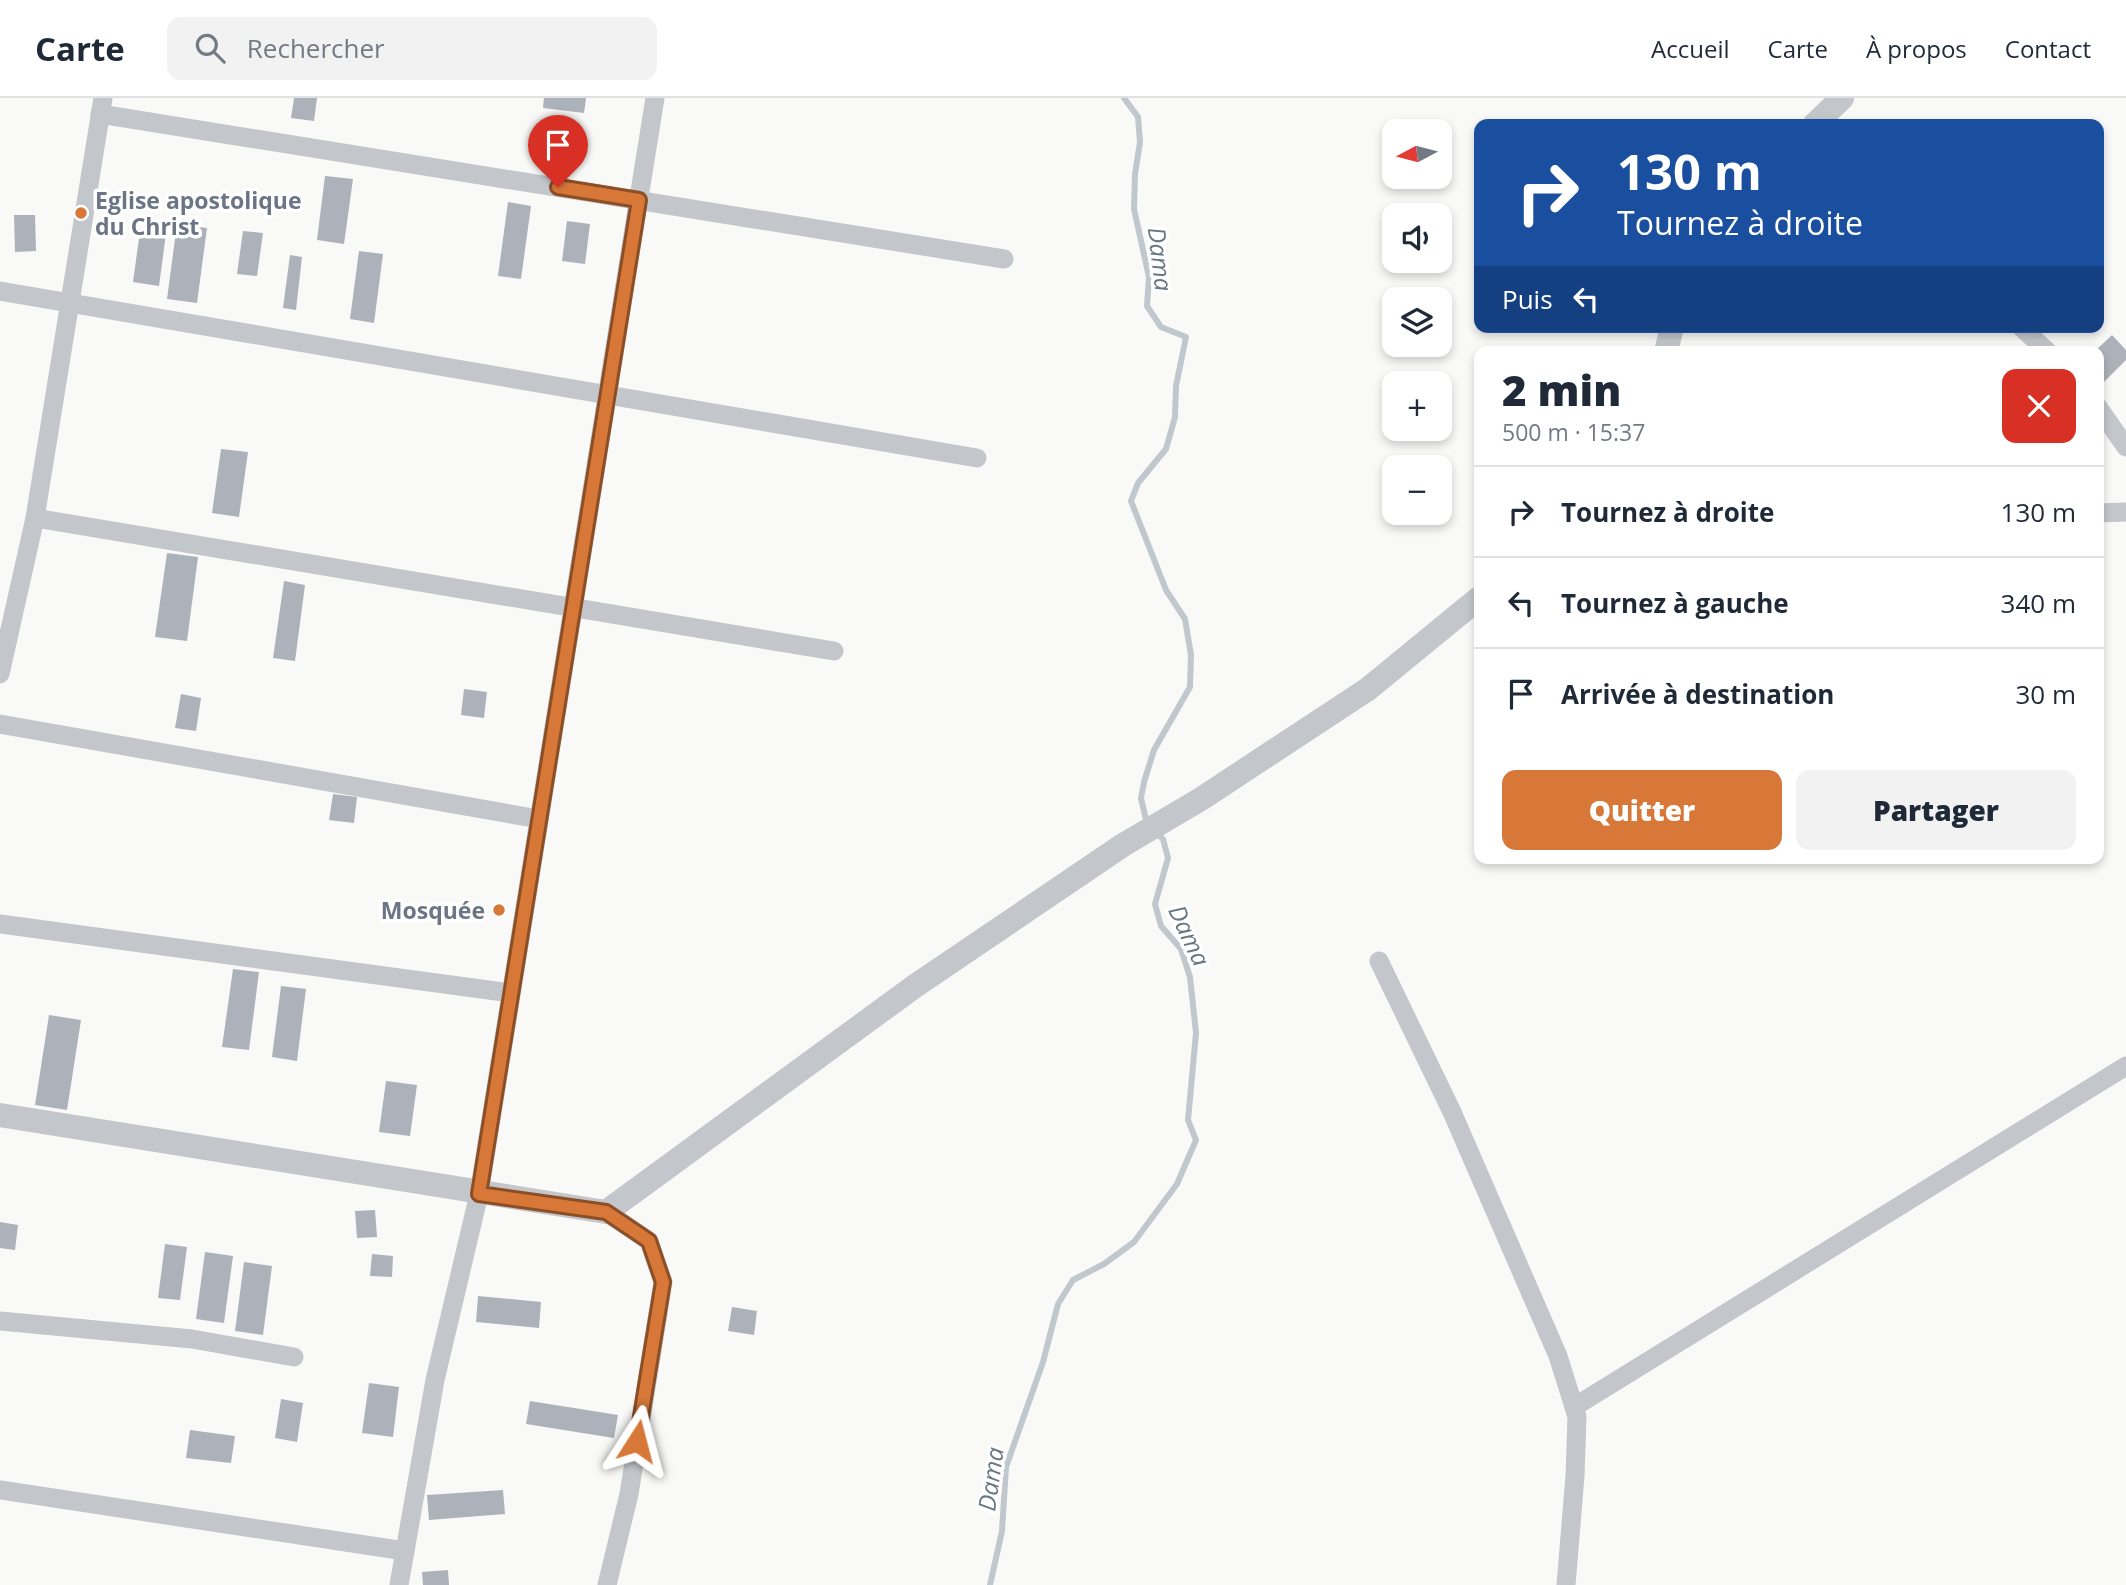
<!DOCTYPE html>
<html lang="fr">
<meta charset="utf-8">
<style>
body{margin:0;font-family:"Open Sans",sans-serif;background:#f2f2f3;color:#1f2937;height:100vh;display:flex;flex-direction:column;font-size:26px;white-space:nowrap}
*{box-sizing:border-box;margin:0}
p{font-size:23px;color:#747a83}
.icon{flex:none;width:38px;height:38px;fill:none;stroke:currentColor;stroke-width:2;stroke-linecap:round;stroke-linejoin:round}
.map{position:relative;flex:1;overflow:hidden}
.details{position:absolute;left:1474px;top:248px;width:630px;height:518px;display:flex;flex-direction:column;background:#fff;border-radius:14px;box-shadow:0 4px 10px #0003}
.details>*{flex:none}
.top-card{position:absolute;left:1474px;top:21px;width:630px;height:214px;border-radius:14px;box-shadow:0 4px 10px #0003;background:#1a4fa0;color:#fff;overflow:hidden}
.needle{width:46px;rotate:263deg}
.buttons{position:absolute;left:1382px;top:21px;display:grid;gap:14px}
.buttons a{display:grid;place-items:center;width:70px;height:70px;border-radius:14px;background:#fff;box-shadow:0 4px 10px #0003;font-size:35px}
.pin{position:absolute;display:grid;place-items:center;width:60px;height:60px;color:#fff;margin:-72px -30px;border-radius:50% 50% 50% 0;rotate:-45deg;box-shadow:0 0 7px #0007}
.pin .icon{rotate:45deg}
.me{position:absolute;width:77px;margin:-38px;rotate:9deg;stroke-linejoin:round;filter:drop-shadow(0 0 5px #0008)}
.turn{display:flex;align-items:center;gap:24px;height:147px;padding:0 28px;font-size:32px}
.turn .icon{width:91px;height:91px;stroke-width:2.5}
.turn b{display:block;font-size:49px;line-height:60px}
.then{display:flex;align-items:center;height:66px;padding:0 28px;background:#0003;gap:14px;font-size:26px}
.round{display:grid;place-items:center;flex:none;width:74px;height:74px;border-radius:14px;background:#f2f2f3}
.head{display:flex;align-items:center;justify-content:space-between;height:119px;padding:0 28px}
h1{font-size:42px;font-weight:800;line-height:52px}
.primary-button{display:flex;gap:14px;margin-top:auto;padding:14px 28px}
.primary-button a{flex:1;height:80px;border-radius:14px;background:#d77839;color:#fff;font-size:28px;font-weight:800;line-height:80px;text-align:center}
.primary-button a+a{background:#f2f2f3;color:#1f2937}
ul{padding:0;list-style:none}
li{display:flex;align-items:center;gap:21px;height:91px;padding:0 28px;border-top:2px solid #e0e1e3}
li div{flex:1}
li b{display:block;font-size:26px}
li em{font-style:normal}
header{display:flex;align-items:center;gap:42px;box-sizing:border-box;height:98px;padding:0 35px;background:#fff;border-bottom:2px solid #e0e1e3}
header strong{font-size:33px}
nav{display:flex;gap:38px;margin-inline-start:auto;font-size:24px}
.search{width:490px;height:63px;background:#f2f2f3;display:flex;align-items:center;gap:18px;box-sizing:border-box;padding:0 24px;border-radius:14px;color:#747a83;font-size:26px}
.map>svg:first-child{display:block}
</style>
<header>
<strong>Carte</strong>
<div class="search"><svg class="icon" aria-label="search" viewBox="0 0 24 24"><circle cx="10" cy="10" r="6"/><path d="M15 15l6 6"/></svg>Rechercher</div>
<nav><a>Accueil</a><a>Carte</a><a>À propos</a><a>Contact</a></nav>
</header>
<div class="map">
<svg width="2126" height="1487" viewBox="0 0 2126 1487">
<rect width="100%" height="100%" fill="#f9f9f8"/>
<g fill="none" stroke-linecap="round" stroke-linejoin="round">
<g stroke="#c0c7cd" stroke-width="6">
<path d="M1124 0 1138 19 1140 44 1135 76 1134 111 1149 179 1147 208 1161 229 1186 239 1176 288 1175 319 1166 351 1138 385 1131 403 1166 492 1185 521 1191 557 1190 589 1154 652 1144 684 1141 700 1147 726"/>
<path d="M990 1487 1002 1433 1006 1369 1043 1264 1058 1206 1073 1182 1104 1166 1134 1144 1177 1086 1196 1042 1188 1022 1196 935 1190 879 1181 851 1161 828 1155 806 1168 760 1163 741 1157 736"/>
</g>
</g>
<g fill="#adb2ba">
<path d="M294 0H317L314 23 291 20Z"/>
<path d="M544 0H586L584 15 543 10Z"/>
<path d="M325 78 353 81 344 146 317 142Z"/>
<path d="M508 104 531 108 521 181 498 178Z"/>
<path d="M14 117H35L36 153 15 154Z"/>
<path d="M567 123 590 126 585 166 562 163Z"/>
<path d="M177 126 207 130 197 205 167 201Z"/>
<path d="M140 133 166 136 159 188 133 184Z"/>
<path d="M243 133 263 135 257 178 237 176Z"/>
<path d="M359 153 383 156 374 225 350 221Z"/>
<path d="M290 157 302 159 296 212 283 210Z"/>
<path d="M2112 237 2126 252V262L2104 284 2098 278V254H2094Z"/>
<path d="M221 351 248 354 239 419 212 415Z"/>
<path d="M167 455 198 459 187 543 155 539Z"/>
<path d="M284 483 305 487 295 563 273 560Z"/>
<path d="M464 591 487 594 484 620 461 617Z"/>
<path d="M181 596 201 600 196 633 175 630Z"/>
<path d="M333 696 357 699 354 725 329 722Z"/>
<path d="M233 871 259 874 249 952 222 949Z"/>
<path d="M281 888 306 891 297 963 272 959Z"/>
<path d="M49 917 81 922 67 1012 35 1007Z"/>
<path d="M386 983 417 987 410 1038 379 1034Z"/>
<path d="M375 1112 377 1139 357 1140 355 1113Z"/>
<path d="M0 1124 18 1127 15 1152 0 1150Z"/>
<path d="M165 1146 187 1149 180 1202 158 1200Z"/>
<path d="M205 1154 233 1158 224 1225 196 1221Z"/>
<path d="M372 1156 393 1158 392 1179 370 1178Z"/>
<path d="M244 1164 272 1168 263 1237 235 1233Z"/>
<path d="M478 1198 541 1204 539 1230 476 1224Z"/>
<path d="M732 1209 757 1213 754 1237 728 1233Z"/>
<path d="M369 1285 399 1289 393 1339 362 1335Z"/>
<path d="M281 1301 303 1305 297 1344 275 1340Z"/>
<path d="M530 1303 618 1317 614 1340 526 1326Z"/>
<path d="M190 1332 235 1338 231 1365 186 1360Z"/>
<path d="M503 1392 505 1416 429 1422 427 1397Z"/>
<path d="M448 1472 449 1487H423L422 1474Z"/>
</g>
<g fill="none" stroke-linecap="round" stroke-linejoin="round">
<g stroke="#c3c6ca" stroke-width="19">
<path d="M100 16 1004 161"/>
<path d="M0 193 977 360"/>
<path d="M2021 229 2048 254"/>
<path d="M2098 309 2126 349"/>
<path d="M2098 415 2126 414"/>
<path d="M35 420 834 553"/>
<path d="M0 576 35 420 103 0"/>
<path d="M0 626 539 721"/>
<path d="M0 826 511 895"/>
<path d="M1379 863 1452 1014 1558 1258 1574 1309 1577 1319 1575 1378 1566 1487"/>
<path d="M606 1114 649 1143 663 1184 629 1396 607 1487"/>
<path d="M0 1223 192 1241 294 1259"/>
<path d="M1574 1309 2126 968"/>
<path d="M0 1392 405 1453"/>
<path d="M399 1487 435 1282 479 1096 655 0"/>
</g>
<g stroke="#c3c6ca" stroke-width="24">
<path d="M1815 26 1842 0"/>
<path d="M1666 254 1672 229"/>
<path d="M0 1017 606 1114 915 888 1123 747 1201 701 1368 591 1479 500"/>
</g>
</g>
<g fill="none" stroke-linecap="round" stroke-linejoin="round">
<g stroke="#8c4e25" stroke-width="18">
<path id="route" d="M558 89 639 102 479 1096 606 1114 649 1143 663 1184 637 1343"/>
</g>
<use href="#route" stroke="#d77839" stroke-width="12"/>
</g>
<g fill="#d77839" stroke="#fff" stroke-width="2.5">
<circle cx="81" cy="115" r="7"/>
<circle cx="499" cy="812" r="7"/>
</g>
<g text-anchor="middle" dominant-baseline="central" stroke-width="7" stroke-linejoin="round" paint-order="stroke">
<g font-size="23" font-weight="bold" fill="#6b7586" stroke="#fff" text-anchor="start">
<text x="95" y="102">Eglise apostolique<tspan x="95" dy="26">du Christ</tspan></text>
<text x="485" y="812" text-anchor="end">Mosquée</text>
</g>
<g font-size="24" font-style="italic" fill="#677681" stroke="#fff">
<text transform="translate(1161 161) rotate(83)">Dama</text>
<text transform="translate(1190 837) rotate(65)">Dama</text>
<text transform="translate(990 1381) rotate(-82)">Dama</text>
</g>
</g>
</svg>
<div class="buttons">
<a><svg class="needle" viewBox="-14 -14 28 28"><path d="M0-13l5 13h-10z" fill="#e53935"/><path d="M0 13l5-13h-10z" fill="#747a83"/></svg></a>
<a><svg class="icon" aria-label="sound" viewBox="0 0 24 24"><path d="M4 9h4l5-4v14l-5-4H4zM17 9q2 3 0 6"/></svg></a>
<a><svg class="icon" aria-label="layers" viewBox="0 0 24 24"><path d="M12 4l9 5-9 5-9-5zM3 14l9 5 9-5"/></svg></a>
<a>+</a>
<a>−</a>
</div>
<div class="pin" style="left:558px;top:89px;background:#d93025"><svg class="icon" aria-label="arrive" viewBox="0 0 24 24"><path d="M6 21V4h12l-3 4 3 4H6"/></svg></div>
<svg class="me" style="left:637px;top:1343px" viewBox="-20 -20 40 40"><path d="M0-17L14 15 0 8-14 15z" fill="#d77839" stroke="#fff" stroke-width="4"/></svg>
<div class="top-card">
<div class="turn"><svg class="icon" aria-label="right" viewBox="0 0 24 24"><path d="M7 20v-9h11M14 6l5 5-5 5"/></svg><div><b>130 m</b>Tournez à droite</div></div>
<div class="then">Puis<svg class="icon" aria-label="left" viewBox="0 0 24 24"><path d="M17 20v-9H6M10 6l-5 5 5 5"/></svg></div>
</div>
<section class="details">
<div class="head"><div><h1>2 min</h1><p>500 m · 15:37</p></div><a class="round" style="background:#d93025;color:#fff"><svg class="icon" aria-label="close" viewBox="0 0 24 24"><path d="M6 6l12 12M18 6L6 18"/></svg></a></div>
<ul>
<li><svg class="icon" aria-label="right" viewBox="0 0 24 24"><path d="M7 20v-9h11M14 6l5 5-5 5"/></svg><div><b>Tournez à droite</b></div><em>130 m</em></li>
<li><svg class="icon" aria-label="left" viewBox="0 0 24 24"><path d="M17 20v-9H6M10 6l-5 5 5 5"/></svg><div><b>Tournez à gauche</b></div><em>340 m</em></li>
<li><svg class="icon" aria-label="arrive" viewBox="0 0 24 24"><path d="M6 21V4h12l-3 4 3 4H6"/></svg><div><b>Arrivée à destination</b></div><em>30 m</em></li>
</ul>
<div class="primary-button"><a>Quitter</a><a>Partager</a></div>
</section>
</div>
